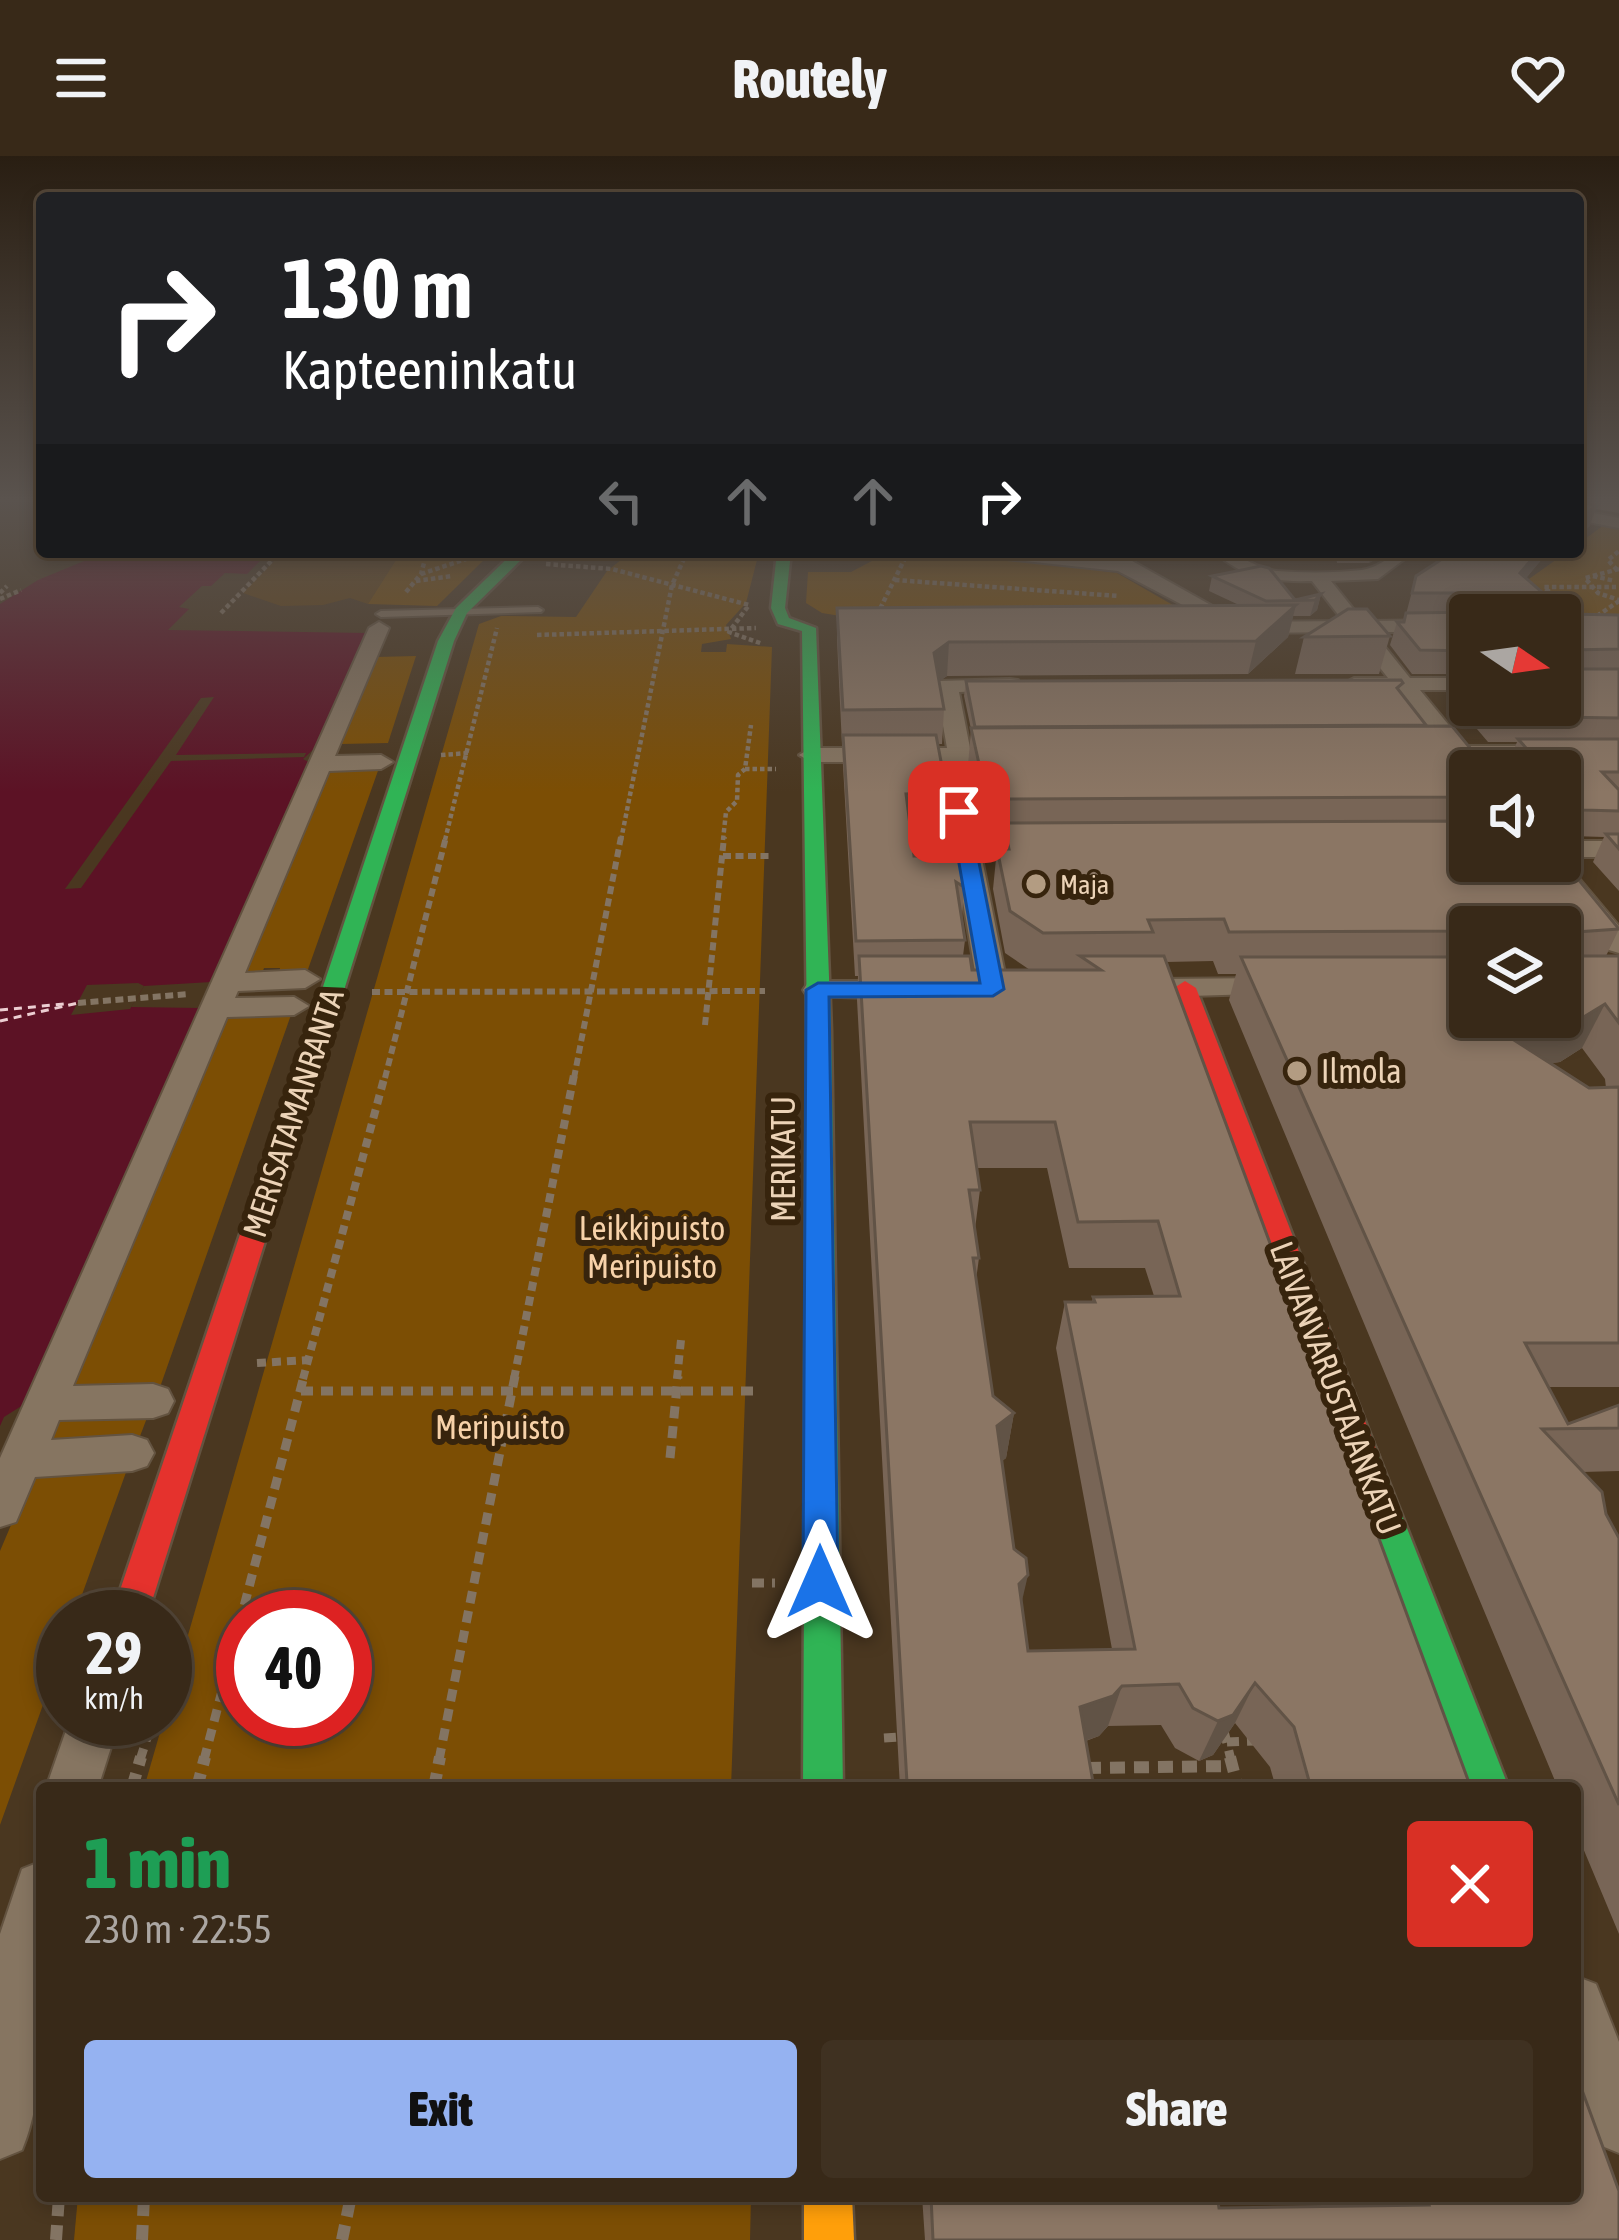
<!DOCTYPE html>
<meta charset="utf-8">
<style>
body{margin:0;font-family:"Asap Condensed",sans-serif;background:#3f3121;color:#f1f3f6;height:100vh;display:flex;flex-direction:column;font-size:45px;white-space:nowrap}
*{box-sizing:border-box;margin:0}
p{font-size:39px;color:#aba6a2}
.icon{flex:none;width:66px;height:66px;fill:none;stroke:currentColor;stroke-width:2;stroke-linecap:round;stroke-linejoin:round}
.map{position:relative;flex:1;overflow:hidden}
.panel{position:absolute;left:36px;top:1626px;width:1545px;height:420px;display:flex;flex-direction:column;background:#382918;border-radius:12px;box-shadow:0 6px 18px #0003,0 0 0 3px #524537}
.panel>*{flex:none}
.guide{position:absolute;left:36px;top:36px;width:1548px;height:366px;border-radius:12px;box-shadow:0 6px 18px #0003,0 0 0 3px #524537;background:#202124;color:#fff;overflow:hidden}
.needle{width:78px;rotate:103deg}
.tools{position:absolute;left:1449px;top:438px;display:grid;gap:24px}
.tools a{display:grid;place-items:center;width:132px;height:132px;border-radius:12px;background:#382918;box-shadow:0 6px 18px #0003,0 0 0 3px #524537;font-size:60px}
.speed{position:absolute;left:36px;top:1434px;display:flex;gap:24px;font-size:60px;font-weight:700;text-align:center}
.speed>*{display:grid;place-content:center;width:156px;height:156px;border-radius:50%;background:#382918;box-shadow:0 6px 18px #0003,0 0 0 3px #524537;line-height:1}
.speed small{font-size:30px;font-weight:400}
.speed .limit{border:18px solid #d22;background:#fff;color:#111}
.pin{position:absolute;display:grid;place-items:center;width:102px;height:102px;color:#fff;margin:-51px;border-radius:24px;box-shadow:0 6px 18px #0006}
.me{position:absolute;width:132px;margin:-66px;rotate:0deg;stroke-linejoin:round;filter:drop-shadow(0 0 9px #0008)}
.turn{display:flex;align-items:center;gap:42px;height:252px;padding:0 48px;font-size:54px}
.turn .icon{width:156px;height:156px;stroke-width:2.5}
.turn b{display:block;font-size:84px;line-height:102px}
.lanes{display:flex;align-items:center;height:114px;padding:0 48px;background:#0003;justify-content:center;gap:60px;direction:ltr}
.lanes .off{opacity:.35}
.round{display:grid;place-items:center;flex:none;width:126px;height:126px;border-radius:12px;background:#3f3121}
.overview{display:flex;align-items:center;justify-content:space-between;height:204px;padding:0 48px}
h1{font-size:72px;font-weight:800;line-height:90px;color:#1e9e55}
.cta{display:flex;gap:24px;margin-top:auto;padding:24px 48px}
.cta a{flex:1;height:138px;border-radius:12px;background:#95b2f1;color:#111;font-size:48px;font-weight:800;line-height:138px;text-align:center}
.cta a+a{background:#3f3121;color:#f1f3f6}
header{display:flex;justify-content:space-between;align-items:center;height:156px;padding:0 48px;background:#382918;font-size:54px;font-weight:800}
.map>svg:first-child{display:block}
</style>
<header><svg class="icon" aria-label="menu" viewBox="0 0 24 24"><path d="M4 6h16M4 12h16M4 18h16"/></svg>Routely<svg class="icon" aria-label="heart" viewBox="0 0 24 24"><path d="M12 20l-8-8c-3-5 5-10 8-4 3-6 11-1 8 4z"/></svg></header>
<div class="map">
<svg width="1619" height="2084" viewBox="0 0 1619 2084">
<rect width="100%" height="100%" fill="#4a3720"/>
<path fill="#634110" d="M283 396H401L368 448 350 442 323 449 281 450 243 437Z"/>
<g fill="#7c4e04" fill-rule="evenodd">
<path d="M1604 369 1619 372V458H1551L1519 430 1567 396H1578V388Z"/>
<path d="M401 396H492L437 450 368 448Z"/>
<path d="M631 396H759L746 447 726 469 731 483 702 488 701 496H726L727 488 772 491 731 1632H144L479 468 501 460 576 461 607 415ZM243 1461H345V1563H243Z"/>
<path d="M889 396H959L1117 417 1192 460 853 462 822 457 806 447 808 416H851Z"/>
<path d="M416 500 388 587 341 588 376 501Z"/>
<path d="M380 609 306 819H279L280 812H264L261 820 244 819 328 614Z"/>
<path d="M292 856 159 1234 75 1238 71 1224 226 863Z"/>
<path d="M150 1254 137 1288 47 1284 60 1262Z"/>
<path d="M129 1308 74 1461H63V1493L0 1669V1395L31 1322Z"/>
<path d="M78 2040H751L750 2084H74Z"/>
</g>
<path fill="#5c1225" d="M106 396H269L247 418 225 417 211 430H202L179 451 189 453 168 474 367 477 315 592 303 603 309 606 211 826 144 830 131 851 200 852 23 1249 4 1261 0 1270V448L38 424Z"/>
<g fill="#4a3720">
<path d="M214 541 176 599 306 597 304 601 171 605 81 732 65 733 201 542Z"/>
<path d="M138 827 144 830 130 853 71 859 87 829Z"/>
</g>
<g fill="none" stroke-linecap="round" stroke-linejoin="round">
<g stroke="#ecced2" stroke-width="3" stroke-dasharray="8 6" stroke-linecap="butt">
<path d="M0 854 64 848"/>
<path d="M0 865 78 847"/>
</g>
<g stroke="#635340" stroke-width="4">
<path id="lane" d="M538 451 543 454 541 456 381 461 376 458 381 455Z"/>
</g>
<g stroke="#635340" stroke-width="4">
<g id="street">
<path d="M1578 354 1619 362V372L1578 364Z"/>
<path d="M980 396 1102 403 1096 396H1116L1241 466 1343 465 1312 425C1274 426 1243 423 1215 396 1240 396 1253 412 1277 415 1303 417 1336 417 1362 414 1383 411 1388 396 1414 396L1378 423 1331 425 1363 465 1470 464V476H1373L1410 522H1470V534H1420L1466 590H1619V604H1477V614L1469 616 1453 604 1419 602V592L1442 590 1398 534H1354L1343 528 1354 522H1388L1352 476 1236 477 1118 415 989 401Z"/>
<path d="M379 466 389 472 335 600 381 599 393 606 381 613 329 615 245 817 305 814 320 823 305 832 238 835 235 842 294 841 309 850 294 859 227 861 73 1230 153 1228 168 1233 174 1245 168 1257 153 1262 59 1264 51 1284 132 1279 147 1284 154 1297 147 1310 132 1315 35 1321 16 1366 0 1371V1302L369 472Z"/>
<path d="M1010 523 1018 524V534L959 536 970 592H1018L1030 599 1018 606H962L978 687 1047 686 1060 694 1047 702 982 703 1008 833 993 842 978 833 939 606H811L799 599 811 592H947L936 530 939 525Z"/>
<path d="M1560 685H1619V701H1561L1619 770V797L1609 794 1537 705H1560Z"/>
<path d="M1282 822 1297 831 1293 837 1157 841 1142 832 1157 823Z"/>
<path d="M818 825H904L919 834 904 843 807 840 803 834 807 828Z"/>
<path d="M70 1563H120L98 1632H46Z"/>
<path d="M42 1705C42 1789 54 1918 22 1994L0 2003V1778L22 1713Z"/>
<path d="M1575 1820 1596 1828 1619 1886V1997L1597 1988 1575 1930Z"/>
</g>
</g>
<g stroke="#635340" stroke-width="5">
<g id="fast">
<path d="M514 396H529L467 457 454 485 310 942 307 948H289L286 942 438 485 456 452Z"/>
<path d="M777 396H791L785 452 789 462 816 472 831 875 843 1632H803L807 875 802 475 778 468 771 452Z"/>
<path d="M1363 1287 1375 1291 1379 1301 1509 1632H1469L1347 1301 1351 1291Z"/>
</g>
</g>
<g stroke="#635340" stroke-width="5">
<path id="slow" d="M804 2040H852L854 2084H804Z"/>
</g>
<g stroke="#635340" stroke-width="5">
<g id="jam">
<path d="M1185 825 1196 832 1379 1301 1375 1311 1363 1315 1351 1311 1347 1301 1174 832Z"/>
<path d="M298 934 310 942 147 1461H111L286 942Z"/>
</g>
</g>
<g stroke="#837463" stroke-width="4.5" stroke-dasharray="4.5 3" stroke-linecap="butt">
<path d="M546 408 612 413 749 449 729 476 763 488"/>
<path d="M1619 413 1585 422 1598 437 1619 444"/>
<path d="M1617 414 1608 404 1619 395"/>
<path d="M421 418 472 401"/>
<path d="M1593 420 1615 425"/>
<path d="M895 424 1119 440"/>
<path d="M416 425 452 420"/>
<path d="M406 436 421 418 427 396"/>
<path d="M0 437 7 430"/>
<path d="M0 443 21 434"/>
<path d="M221 457 280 396"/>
<path d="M877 459 908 396"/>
<path d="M1597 460 1619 445"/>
<path d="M1577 461 1544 431H1616"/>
<path d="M537 479 756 472"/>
<path d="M441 599 469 597"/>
<path d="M745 613H776"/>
<path d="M445 684 497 472"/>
<path d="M621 684 672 429 687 396"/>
<path d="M723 684 726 656 737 645 738 619 745 613 751 569"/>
</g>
<g stroke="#837463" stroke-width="6" stroke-dasharray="8 4.5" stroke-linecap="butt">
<path d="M908 699 936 698"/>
<path d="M723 700H770"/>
<path d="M372 836 765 835"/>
<path d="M78 847 189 838"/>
<path d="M705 869 724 681"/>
<path d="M385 922 446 681"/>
<path d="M574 922 621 681"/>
</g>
<g stroke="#837463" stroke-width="8" stroke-dasharray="9 6" stroke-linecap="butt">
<path d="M257 1207 309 1204"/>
<path d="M303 1223 385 919"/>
<path d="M514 1223 574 919"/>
<path d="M677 1223 681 1184"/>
</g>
<g stroke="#837463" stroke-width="9" stroke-dasharray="12 8" stroke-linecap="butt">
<path d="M301 1235H757"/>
<path d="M670 1302 678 1220"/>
<path d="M752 1427H775"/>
<path d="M165 1523 180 1472"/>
<path d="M1224 1575 1231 1604"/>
<path d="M884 1582 898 1581"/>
<path d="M1227 1586 1255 1585"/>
<path d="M140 1604 153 1563"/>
<path d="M204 1604 304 1220"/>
<path d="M439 1604 515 1220"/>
</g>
<g stroke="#837463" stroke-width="12" stroke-dasharray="15 9" stroke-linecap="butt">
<path d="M1230 1601 1238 1632"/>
<path d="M1086 1612 1232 1610"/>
<path d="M132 1632 141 1601"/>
<path d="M197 1632 205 1601"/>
<path d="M434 1632 440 1601"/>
<path d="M56 2084 59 2040"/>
<path d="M142 2084 144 2040"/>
<path d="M342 2084 351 2040"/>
</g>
<use href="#lane" fill="#867561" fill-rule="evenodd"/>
<use href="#street" fill="#867561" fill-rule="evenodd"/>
<use href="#fast" fill="#30b455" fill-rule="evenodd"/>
<use href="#slow" fill="#ff9f0a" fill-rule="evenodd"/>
<use href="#jam" fill="#e5322d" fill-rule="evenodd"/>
</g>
<g fill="#786556" fill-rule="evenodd">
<path d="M1578 344H1619V357L1596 353 1589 371Z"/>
<path d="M1336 396H1388L1369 407H1337Z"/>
<path d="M1453 396H1555L1547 397 1526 422 1567 458 1619 459V735L1593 706 1604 681 1571 680 1560 668V615H1514L1508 608 1517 586H1488L1448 539 1455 518H1412L1390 489 1397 466H1404L1416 420ZM1470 459 1560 549H1470Z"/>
<path d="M1212 420 1295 444 1321 438 1317 454 1310 460H1293L1288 481 1248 518 947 520 939 525 944 553 942 588H938L947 637 945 670H910L914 700 964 731 962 763 965 784 963 800 972 814H1030L1005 797 993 733 997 693H1000L1001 682H993L990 670H980L968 610 971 573 964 540 966 525 1400 536 1426 569 1470 615V705L1619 773 1606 800H1619V1231H1548L1568 1268 1619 1249V1315L1582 1316 1619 1382V1778L1575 1673V1632H1558L1229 844 1236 818H1218L1213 805 1166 806 1471 1632H1276L1270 1611 1235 1567 1213 1599 1199 1605 1175 1592 1161 1569 1108 1570 1099 1580 1086 1585 1094 1632H900L857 844 858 820H855L843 610 837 484V452L1239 449 1209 435ZM1470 771H1560L1470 861ZM1582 892 1605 923 1606 932H1589L1551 907 1560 906ZM977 1012H1047L1069 1112H1145L1154 1140 1093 1141 1092 1146H1065L1056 1192 1112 1493 1028 1495 1002 1305 1006 1302 1014 1257 993 1240 976 1124 979 1102 975 1073 980 1034Z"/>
<path d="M1390 480 1379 518H1295L1304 481Z"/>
<path d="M922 2040H1217L1219 2052 1386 2050 1384 2040H1575L1619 2084H925Z"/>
</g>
<g fill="#615346">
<path d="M1597 350 1589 371 1578 378V362Z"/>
<path d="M1373 396H1388L1369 407Z"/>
<path d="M1538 396H1555L1547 397 1512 439 1520 417Z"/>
<path d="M1321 438 1317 454 1310 460 1315 444Z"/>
<path d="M1296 449 1288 481 1248 518 1256 485Z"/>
<path d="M949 486 947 520 932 531 934 497Z"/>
<path d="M1605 848 1582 892 1560 906 1480 919 1500 875Z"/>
<path d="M1014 1257 1006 1302 990 1315 997 1270Z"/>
<path d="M1028 1419 1018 1462 1019 1428Z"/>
<path d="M1255 1527 1235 1567 1213 1599 1199 1605 1218 1565Z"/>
<path d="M1122 1530 1108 1570 1099 1580 1067 1591 1080 1551Z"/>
</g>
<g fill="#8b7664" stroke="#615346" stroke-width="3" fill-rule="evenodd">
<path d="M1578 344H1582V346L1597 350 1578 362Z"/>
<path d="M1453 396H1538L1520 417 1567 458 1619 459V493L1569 494 1565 498 1567 513H1619V562L1498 560 1487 549H1560V459H1470V495L1420 494 1397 466H1404L1406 457 1481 456 1482 441 1478 437H1412L1416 420Z"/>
<path d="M1261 410 1269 412 1295 444 1321 438 1315 444 1266 445 1212 420Z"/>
<path d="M1296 449 1256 485 949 486 934 497 944 553 843 554 837 452Z"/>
<path d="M1348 453H1367L1390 480 1304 481Z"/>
<path d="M1470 514V530L1456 515Z"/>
<path d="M1401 524 1403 527 1397 532 1426 569 975 571 966 525Z"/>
<path d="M1452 570 1489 615H1470V641L997 643 994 630H984L971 572Z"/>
<path d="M843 579H936L947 637 906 638 914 700H959L964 731 956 726 965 784 856 785Z"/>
<path d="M1518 583H1619V616H1602L1619 634V655L1583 654 1560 629V615H1547Z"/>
<path d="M1470 665V705H1560V701L1619 773 1577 776V800H1619V867L1605 848 1582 862 1500 875 1589 932 1619 931V1187H1525L1568 1268 1619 1249V1272L1542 1273 1602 1336 1606 1358 1619 1382V1649L1241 801H1470V861H1560V771H1470V775L1229 776 1224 763 1148 764 1153 776 1043 777 1010 755 997 693H1009L1003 667Z"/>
<path d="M1606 678H1619V693Z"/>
<path d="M859 800H970L972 814H1101L1080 800H1164L1471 1632H1311L1294 1571 1255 1527 1233 1559 1218 1565 1193 1552 1179 1528 1122 1530 1113 1540 1080 1551 1094 1632H971L964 1627H907ZM970 966H1055L1078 1066 1158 1065 1180 1140 1093 1141 1095 1146H1065L1135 1493 1028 1495 1019 1428 1028 1419 1026 1402 1014 1393 997 1270 1014 1257 993 1240 973 1102H979L969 1034H980Z"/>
<path d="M1575 1915 1619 2035V2084H933L931 2040H1217L1219 2052 1429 2049 1426 2040H1575Z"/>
</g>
<linearGradient id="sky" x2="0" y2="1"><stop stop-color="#291e12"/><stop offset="0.54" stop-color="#5a534e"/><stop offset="1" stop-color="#5a534e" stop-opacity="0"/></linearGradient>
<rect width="1619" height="636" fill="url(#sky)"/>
<path fill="#1a73e8" stroke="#114b97" stroke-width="3" d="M959 650 969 656 1004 833 993 840 829 841 838 1426 833 1438 820 1443 808 1438 803 1426 806 834 818 827H980L950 656Z"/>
<g fill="#b39c82" stroke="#37240d" stroke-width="4.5">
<circle cx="1036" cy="728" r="12"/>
<circle cx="1297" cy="915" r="12"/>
</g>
<g text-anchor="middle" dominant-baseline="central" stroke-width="12" stroke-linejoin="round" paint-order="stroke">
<g font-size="27" fill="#ecd3b7" stroke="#37240d" text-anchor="start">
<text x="1060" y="728">Maja</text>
</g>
<g font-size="33" fill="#ecd3b7" stroke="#37240d" text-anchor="start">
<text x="1321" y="915">Ilmola</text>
</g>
<g font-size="33" fill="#ecd3b7" stroke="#37240d">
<text transform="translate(293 957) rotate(-72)">MERISATAMANRANTA</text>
<text transform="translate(783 1003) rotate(-90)">MERIKATU</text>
<text transform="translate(1336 1232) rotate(69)">LAIVANVARUSTAJANKATU</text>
</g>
<g font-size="33" fill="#f7d2a9" stroke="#37240d">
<text x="652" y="1072">Leikkipuisto<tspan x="652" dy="38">Meripuisto</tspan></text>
<text x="500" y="1271">Meripuisto</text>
</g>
</g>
</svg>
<div class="tools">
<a><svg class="needle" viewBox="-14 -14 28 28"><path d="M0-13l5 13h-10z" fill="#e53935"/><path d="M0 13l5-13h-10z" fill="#aba6a2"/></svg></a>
<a><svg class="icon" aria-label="sound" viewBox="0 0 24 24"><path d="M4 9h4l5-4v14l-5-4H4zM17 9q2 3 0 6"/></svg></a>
<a><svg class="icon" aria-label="layers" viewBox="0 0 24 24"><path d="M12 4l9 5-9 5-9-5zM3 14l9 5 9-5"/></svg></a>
</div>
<div class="speed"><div>29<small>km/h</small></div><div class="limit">40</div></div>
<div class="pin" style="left:959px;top:656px;background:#d93025"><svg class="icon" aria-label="arrive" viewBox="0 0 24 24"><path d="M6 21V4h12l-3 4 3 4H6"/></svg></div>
<svg class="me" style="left:820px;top:1426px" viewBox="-20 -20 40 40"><path d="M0-17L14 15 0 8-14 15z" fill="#1a73e8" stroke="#fff" stroke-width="4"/></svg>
<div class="guide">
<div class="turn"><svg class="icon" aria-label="right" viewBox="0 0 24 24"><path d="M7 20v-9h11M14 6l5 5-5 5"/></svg><div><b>130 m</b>Kapteeninkatu</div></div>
<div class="lanes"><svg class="icon off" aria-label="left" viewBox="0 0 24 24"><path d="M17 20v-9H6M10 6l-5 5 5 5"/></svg><svg class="icon off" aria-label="ahead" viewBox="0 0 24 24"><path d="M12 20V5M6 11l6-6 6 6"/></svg><svg class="icon off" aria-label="ahead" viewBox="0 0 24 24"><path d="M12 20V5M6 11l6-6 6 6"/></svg><svg class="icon" aria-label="right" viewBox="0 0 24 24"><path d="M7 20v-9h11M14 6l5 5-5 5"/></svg></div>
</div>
<section class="panel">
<div class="overview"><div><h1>1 min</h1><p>230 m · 22:55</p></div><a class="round" style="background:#d93025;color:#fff"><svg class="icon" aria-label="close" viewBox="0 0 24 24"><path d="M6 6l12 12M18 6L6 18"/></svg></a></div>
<div class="cta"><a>Exit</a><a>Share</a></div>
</section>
</div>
